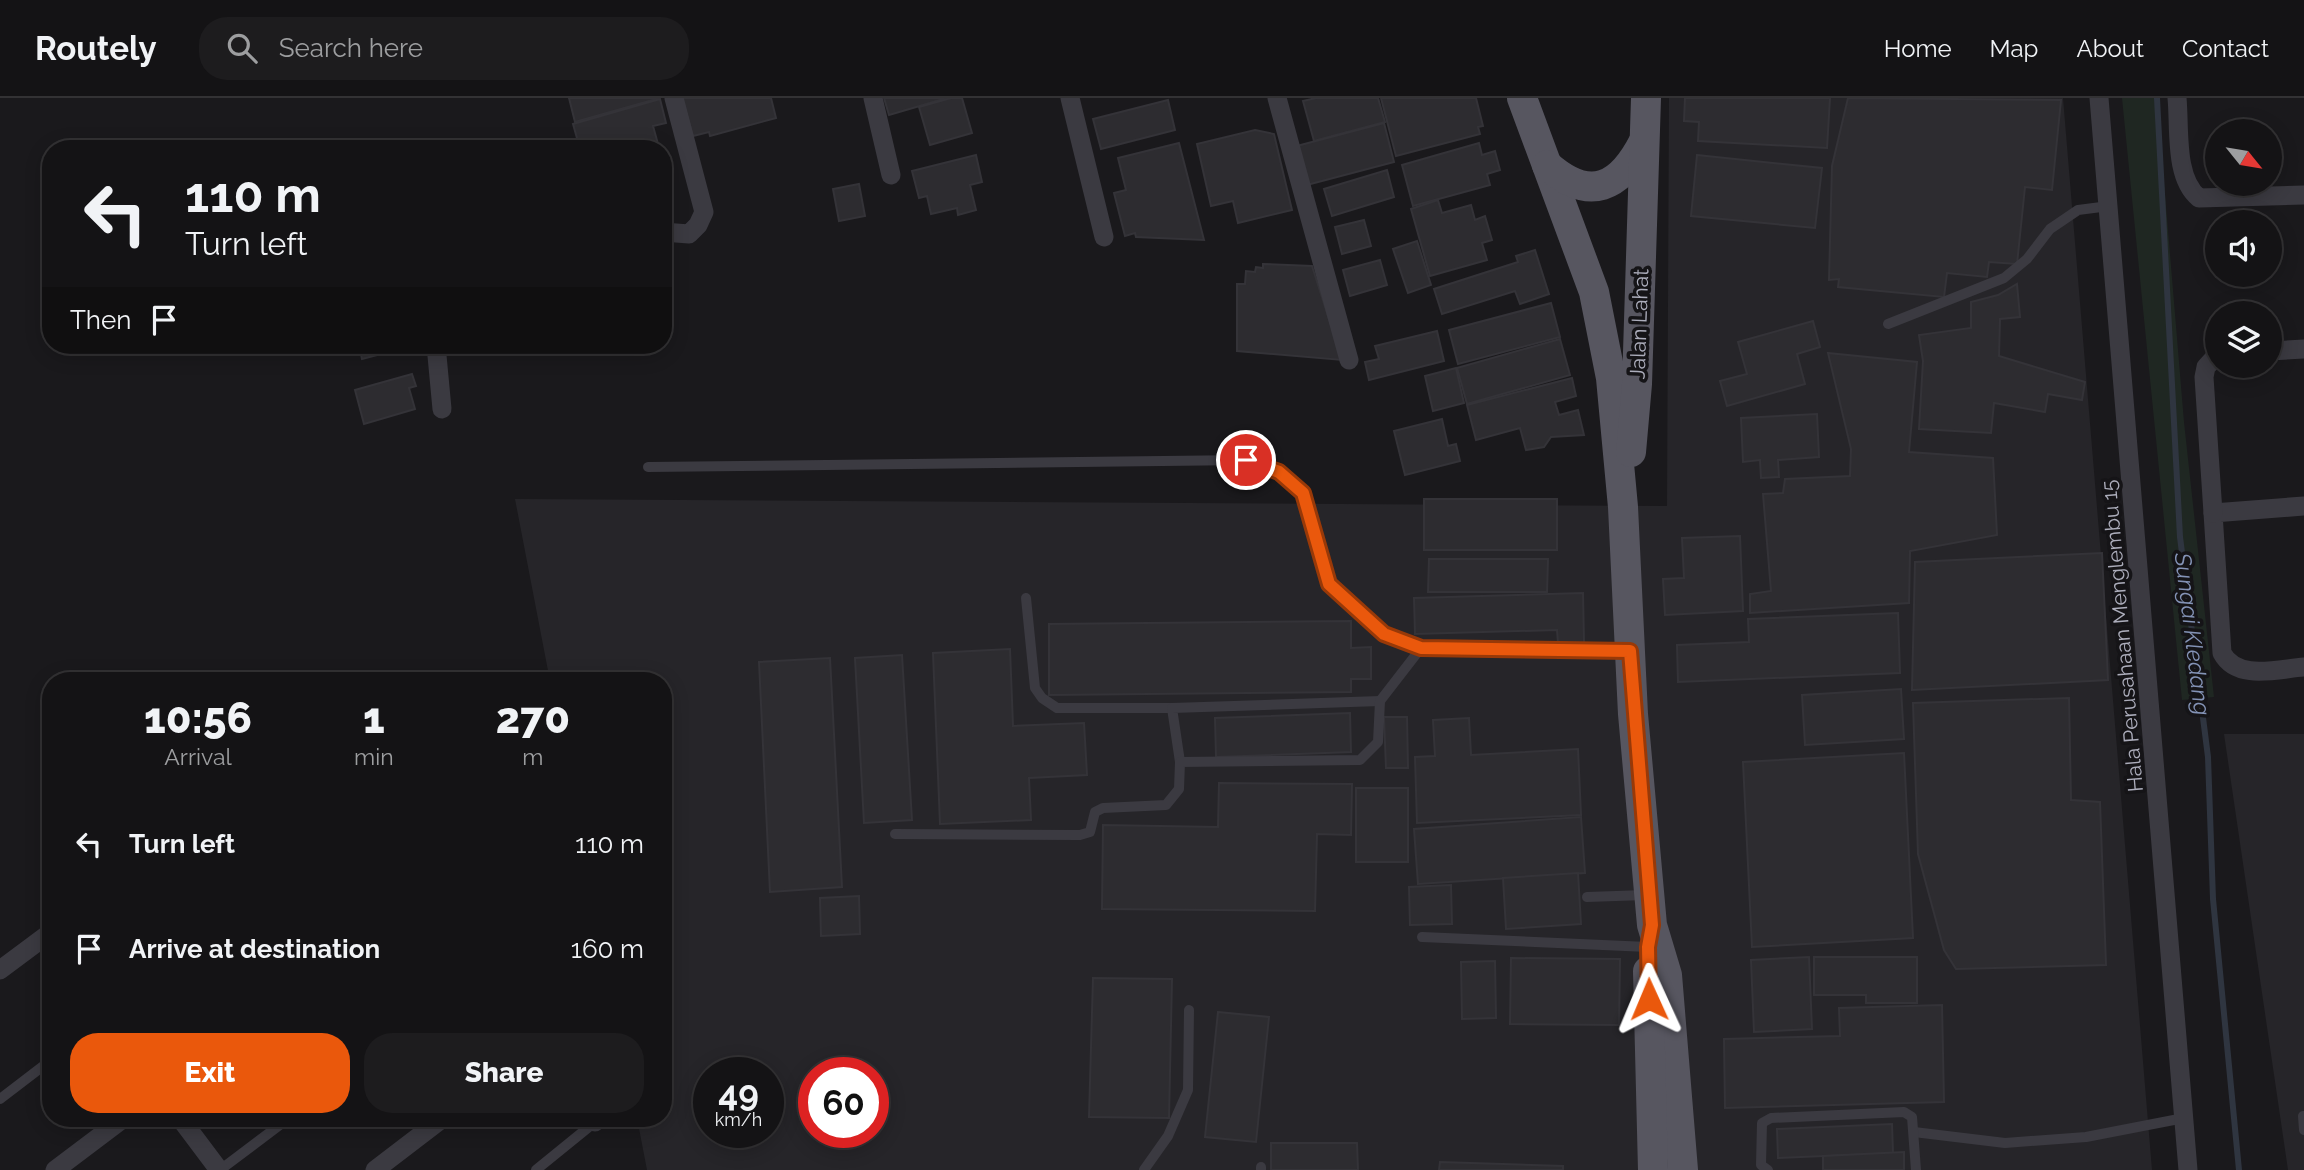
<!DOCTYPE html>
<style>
body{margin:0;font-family:Raleway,sans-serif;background:#1d1c1e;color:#f1f3f6;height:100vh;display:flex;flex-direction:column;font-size:26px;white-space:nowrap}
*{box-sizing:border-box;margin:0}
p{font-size:23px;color:#9d9ea0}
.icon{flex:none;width:38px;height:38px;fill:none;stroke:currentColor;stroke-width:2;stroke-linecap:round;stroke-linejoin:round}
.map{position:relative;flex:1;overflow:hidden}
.sheet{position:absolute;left:42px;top:574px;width:630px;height:455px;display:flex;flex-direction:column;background:#141315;border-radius:28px;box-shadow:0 4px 18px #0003,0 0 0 2px #333234}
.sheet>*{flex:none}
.banner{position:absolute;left:42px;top:42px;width:630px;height:214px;border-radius:28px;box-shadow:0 4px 18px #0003,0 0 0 2px #333234;background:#141315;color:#f1f3f6;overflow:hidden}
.needle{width:46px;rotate:120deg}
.buttons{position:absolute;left:2205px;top:21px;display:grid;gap:14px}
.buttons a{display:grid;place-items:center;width:77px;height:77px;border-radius:50%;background:#141315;box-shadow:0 4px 18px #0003,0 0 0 2px #333234;font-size:35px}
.speed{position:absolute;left:693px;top:959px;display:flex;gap:14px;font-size:35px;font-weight:700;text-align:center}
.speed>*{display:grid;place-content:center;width:91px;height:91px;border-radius:50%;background:#141315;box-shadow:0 4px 18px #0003,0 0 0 2px #333234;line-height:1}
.speed small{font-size:18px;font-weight:400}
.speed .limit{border:10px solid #d22;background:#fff;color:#111}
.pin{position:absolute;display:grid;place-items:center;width:60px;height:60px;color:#fff;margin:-30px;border:4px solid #fff;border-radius:50%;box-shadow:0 2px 7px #0007}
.me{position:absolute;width:77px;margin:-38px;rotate:359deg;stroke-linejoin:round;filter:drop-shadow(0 0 5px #0008)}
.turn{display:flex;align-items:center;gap:24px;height:147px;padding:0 28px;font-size:32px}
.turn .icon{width:91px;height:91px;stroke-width:2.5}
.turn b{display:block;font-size:49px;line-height:60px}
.then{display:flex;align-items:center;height:66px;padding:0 28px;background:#0003;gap:14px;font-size:26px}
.eta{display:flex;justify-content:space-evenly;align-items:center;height:119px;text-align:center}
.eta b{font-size:42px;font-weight:800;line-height:49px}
.action{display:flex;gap:14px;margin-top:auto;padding:14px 28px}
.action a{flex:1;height:80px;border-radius:28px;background:#ea580c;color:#fff;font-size:28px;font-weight:800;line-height:80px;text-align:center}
.action a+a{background:#1d1c1e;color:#f1f3f6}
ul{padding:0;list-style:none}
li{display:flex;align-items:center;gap:21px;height:105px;padding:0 28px}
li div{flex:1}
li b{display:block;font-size:26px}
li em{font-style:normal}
header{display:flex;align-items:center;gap:42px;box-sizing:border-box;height:98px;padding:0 35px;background:#141315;border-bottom:2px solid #333234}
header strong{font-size:33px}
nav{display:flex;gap:38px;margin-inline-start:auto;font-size:24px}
.search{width:490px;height:63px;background:#1d1c1e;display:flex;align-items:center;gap:18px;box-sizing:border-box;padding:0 24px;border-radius:28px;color:#9d9ea0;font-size:26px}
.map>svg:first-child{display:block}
</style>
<header>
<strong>Routely</strong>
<div class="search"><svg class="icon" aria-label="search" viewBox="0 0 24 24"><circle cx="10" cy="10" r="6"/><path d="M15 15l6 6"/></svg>Search here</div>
<nav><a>Home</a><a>Map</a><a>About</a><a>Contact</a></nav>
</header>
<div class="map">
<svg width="2304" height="1072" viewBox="0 0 2304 1072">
<rect width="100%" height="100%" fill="#1a191c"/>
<g fill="#262529" fill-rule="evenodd">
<path d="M1669 0H2063L2152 1072H647L637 1020H663V583H550L515 401 1667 408ZM709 975H768V1034H709ZM814 975H873V1034H814Z"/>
<path d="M2224 636H2304V1072H2288Z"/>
</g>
<path fill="#1f2722" d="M2122 0H2157L2184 324 2214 599 2182 602Z"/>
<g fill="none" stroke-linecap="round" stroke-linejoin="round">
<path stroke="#2f3540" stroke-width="6" d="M2157 0 2180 439 2208 659 2213 801 2239 1072"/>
</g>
<g fill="#2d2c30" stroke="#343338" stroke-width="2">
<path d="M569 0H660L575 24Z"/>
<path d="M682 0H771L776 20 710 38 709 34 693 38Z"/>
<path d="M884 0H947L889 17Z"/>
<path d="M951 0H962L972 35 930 47 919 9Z"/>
<path d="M1316 0H1378L1385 24 1314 43 1303 3Z"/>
<path d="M1381 0H1476L1483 28 1478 29 1480 36 1396 58Z"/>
<path d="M1685 0H1830L1827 50 1698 43 1699 24 1684 23Z"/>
<path d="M1848 0 2061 2 2052 92 2025 89 2017 166 1989 164 1987 179 1947 175 1944 199 1838 189 1839 181 1829 182 1832 68Z"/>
<path d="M660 1 666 25 653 28 658 46 640 51H580L573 26Z"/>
<path d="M1168 2 1175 32 1101 51 1093 21Z"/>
<path d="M1384 25 1394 64 1303 88 1293 49Z"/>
<path d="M1255 32 1274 36 1292 112 1238 125 1233 103 1211 108 1197 46Z"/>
<path d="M1179 45 1204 142 1136 139 1135 135 1125 138 1114 95 1126 92 1118 60Z"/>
<path d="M1479 45 1482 57 1495 53 1500 72 1487 76 1490 87 1413 108 1402 67Z"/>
<path d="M976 57 982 84 970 87 976 112 958 117 957 110 931 116 927 98 919 100 912 73Z"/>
<path d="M1697 57 1822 70 1815 130 1691 118Z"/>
<path d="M663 58 671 86 663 88Z"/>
<path d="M1387 72 1394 99 1332 118 1324 91Z"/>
<path d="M859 86 865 118 839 123 833 91Z"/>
<path d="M1438 102 1442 115 1471 107 1475 122 1485 118 1492 142 1482 145 1487 162 1430 178 1411 111Z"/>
<path d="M1364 122 1371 148 1342 156 1335 129Z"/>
<path d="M1417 143 1431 187 1408 195 1393 151Z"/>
<path d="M1535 152 1549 196 1520 206 1515 193 1442 216 1434 191 1518 164 1516 158Z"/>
<path d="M1380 162 1387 187 1350 198 1343 172Z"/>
<path d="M1263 166 1312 168 1342 262 1237 253V186H1245L1246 173 1255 174 1256 169 1263 170Z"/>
<path d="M2017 186 2020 219 2000 221 1999 258 2085 284 2082 302 2048 296 2045 314 1994 305 1991 335 1919 331 1923 263 1919 237 1971 230V204L1998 197Z"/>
<path d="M1551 205 1560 239 1458 266 1449 232Z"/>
<path d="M1813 223 1820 249 1797 256 1805 286 1727 308 1720 283 1747 276 1738 244Z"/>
<path d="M1437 233 1444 263 1369 282 1365 264 1379 261 1375 248Z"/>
<path d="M1560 241 1570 277 1467 306 1457 270Z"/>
<path d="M359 247H404V250L362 261Z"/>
<path d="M1828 255 1917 264 1909 354 1993 360 1997 437 1910 453 1909 505 1750 515V496L1771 493 1763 396 1783 395 1785 381 1850 378 1851 351Z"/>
<path d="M1456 270 1464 305 1433 313 1425 278Z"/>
<path d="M412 276 416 288 409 290 415 311 364 326 355 292Z"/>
<path d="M1572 280 1576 298 1555 304 1559 317 1578 312 1584 337 1551 339 1544 349 1526 352 1520 330 1476 342 1467 307Z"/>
<path d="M1817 316 1819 359 1778 362 1779 379 1761 380 1760 362 1743 364 1741 320Z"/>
<path d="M1442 321 1448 348 1456 346 1460 363 1405 377 1394 333Z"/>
<rect x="1424" y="401" width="133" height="51"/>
<path d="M1740 438 1743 513 1665 517 1663 481 1684 480 1682 440Z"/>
<path d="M2102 455 2108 582 1912 592 1915 464Z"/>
<path d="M1429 461H1548L1547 494H1428Z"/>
<path d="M1583 495 1584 545H1558L1557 532 1415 536 1414 500Z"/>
<path d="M1898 515 1900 575 1678 584 1677 547 1749 544 1748 521Z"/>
<path d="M1351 523V550L1371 549V581H1351V594L1049 597V526Z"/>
<path d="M1010 551 1013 628 1084 625 1087 677 1029 680 1031 722 940 726 933 555Z"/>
<path d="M902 557 912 722 864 725 855 560Z"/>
<path d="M830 560 842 789 770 794 759 564Z"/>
<path d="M1901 591 1904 641 1805 647 1802 597Z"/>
<path d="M2069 600 2071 702 2100 704 2106 867 1956 871 1944 852 1918 756 1913 605Z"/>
<path d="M1350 615 1351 654 1216 659 1215 620Z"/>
<path d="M1384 619H1407L1408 670H1386Z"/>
<path d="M1469 620 1471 657 1578 651 1581 717 1417 725 1415 659 1435 658 1433 622Z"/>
<path d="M1904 655 1913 840 1752 849 1743 664Z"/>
<path d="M1219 685 1352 686 1351 737 1317 736 1315 813 1102 811 1103 727 1218 729Z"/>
<rect x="1356" y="690" width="52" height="74"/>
<path d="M1581 719 1585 775 1418 786 1414 731Z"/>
<path d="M1578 775 1581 826 1506 831 1503 780Z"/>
<path d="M1451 787 1452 826 1410 827 1409 789Z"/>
<path d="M859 798 860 836 821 838 820 800Z"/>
<path d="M1809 859 1812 931 1754 934 1751 862Z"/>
<path d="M1814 859H1917V905H1866V897H1814Z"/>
<path d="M1511 860 1620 861 1619 927 1510 926Z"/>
<path d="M1495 863 1496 920 1462 921 1461 864Z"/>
<path d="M1093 880 1172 881 1169 1020 1089 1019Z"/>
<path d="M1942 907 1944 1004 1725 1010 1724 941 1840 938 1839 910Z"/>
<path d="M1218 914 1269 919 1256 1044 1205 1039Z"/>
<path d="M1892 1026 1893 1055 1778 1060 1777 1031Z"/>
<path d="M1271 1045H1357L1358 1072H1271Z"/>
<path d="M1904 1054V1072H1823V1058Z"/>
<path d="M1440 1064 1563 1068V1072H1439Z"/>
</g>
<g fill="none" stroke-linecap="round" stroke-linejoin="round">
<g stroke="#3b3a41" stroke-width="10">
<path d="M1888 226 2004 180 2027 161 2050 131 2078 112 2109 108"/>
<path d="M648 369 1246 362 1279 374 1303 395 1329 486 1384 535 1421 550 1626 553"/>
<path d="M1026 500 1035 590 1042 600 1057 610H1172"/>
<path d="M1180 664 1172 610 1380 603"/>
<path d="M895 736 1080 737 1090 734 1095 714 1103 710 1166 707 1179 691 1180 664 1360 662 1378 644 1380 603 1421 550"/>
<path d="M1587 799 1645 797"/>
<path d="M1422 839 1648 849"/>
<path d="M0 1001 51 962"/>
<path d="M2303 1018 2304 1032"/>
<path d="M1914 1034 2005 1045 2086 1039 2184 1020"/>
<path d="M220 1072 289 1020"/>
<path d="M536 1072 595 1024"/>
<path d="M1144 1072 1168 1038 1188 992 1189 912"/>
<path d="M1261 1072V1069"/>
<path d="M1768 1072 1761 1067 1762 1025 1771 1020 1904 1014 1912 1019 1916 1072"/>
</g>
<g stroke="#3b3a41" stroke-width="19">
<path d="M873 0 891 77"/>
<path d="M1070 0 1104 139"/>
<path d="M1277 0 1349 262"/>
<path d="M2099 0 2188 1072"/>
<path d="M2177 0C2180 30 2174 80 2199 100L2304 97"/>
<path d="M663 134 689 136 698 127 704 114 674 0"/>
<path d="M436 247 442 311"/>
<path d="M2270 253 2304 251"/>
<path d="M2304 408 2213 415 2222 555C2237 583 2277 571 2304 569"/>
<path d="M2213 415 2204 279 2206 269 2217 257"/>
<path d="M0 872 51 834"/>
<path d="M180 1020 219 1072"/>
<path d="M595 1020V1024"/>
<path d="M55 1072 124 1020"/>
<path d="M375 1072 443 1020"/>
</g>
<g stroke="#575660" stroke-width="30">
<path d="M1522 0 1594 194 1611 280 1623 409 1633 616 1652 827 1667 877 1683 1072"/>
<path d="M1547 67C1590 105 1620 90 1644 43"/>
<path d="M1631 354 1637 286 1646 0"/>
<path d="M1648 873 1653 1072"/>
</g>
</g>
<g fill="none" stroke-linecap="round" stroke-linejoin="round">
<g stroke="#983908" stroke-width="18">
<path id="route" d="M1246 362 1279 374 1303 395 1329 486 1384 536 1421 550 1630 553 1652 827 1648 849 1649 901"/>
</g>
<use href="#route" stroke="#ea580c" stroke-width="12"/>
</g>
<g text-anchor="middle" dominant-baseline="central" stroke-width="7" stroke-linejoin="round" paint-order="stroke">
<g font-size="21" fill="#acadbb" stroke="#151417">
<text transform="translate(1639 226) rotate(-88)">Jalan Lahat</text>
<text transform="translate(2122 538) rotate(-95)">Hala Perusahaan Menglembu 15</text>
</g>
<g font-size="23" font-style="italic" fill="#8493b6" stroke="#151417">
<text transform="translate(2193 536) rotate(83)">Sungai Kledang</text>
</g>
</g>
</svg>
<div class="buttons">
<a><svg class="needle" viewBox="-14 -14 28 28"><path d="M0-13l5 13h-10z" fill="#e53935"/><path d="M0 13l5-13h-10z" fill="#9d9ea0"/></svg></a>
<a><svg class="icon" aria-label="sound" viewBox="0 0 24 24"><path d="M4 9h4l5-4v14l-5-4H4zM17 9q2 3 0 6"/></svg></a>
<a><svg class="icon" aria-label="layers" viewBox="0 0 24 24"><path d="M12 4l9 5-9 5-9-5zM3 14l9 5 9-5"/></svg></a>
</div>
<div class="speed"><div>49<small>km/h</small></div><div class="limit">60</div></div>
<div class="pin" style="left:1246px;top:362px;background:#d93025"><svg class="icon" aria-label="arrive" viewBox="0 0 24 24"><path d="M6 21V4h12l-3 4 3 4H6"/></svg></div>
<svg class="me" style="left:1649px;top:901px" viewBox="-20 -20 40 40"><path d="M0-17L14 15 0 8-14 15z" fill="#ea580c" stroke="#fff" stroke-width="4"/></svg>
<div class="banner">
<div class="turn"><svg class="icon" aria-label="left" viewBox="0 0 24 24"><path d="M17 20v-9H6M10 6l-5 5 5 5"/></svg><div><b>110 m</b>Turn left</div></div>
<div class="then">Then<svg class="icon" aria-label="arrive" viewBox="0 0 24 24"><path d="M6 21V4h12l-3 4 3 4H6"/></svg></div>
</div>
<section class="sheet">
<div class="eta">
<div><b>10:56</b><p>Arrival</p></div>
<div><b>1</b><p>min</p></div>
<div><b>270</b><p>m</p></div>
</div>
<ul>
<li><svg class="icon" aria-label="left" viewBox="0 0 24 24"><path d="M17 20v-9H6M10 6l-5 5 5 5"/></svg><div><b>Turn left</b></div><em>110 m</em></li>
<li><svg class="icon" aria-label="arrive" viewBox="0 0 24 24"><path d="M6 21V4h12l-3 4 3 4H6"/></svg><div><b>Arrive at destination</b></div><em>160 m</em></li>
</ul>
<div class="action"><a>Exit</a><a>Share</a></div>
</section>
</div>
